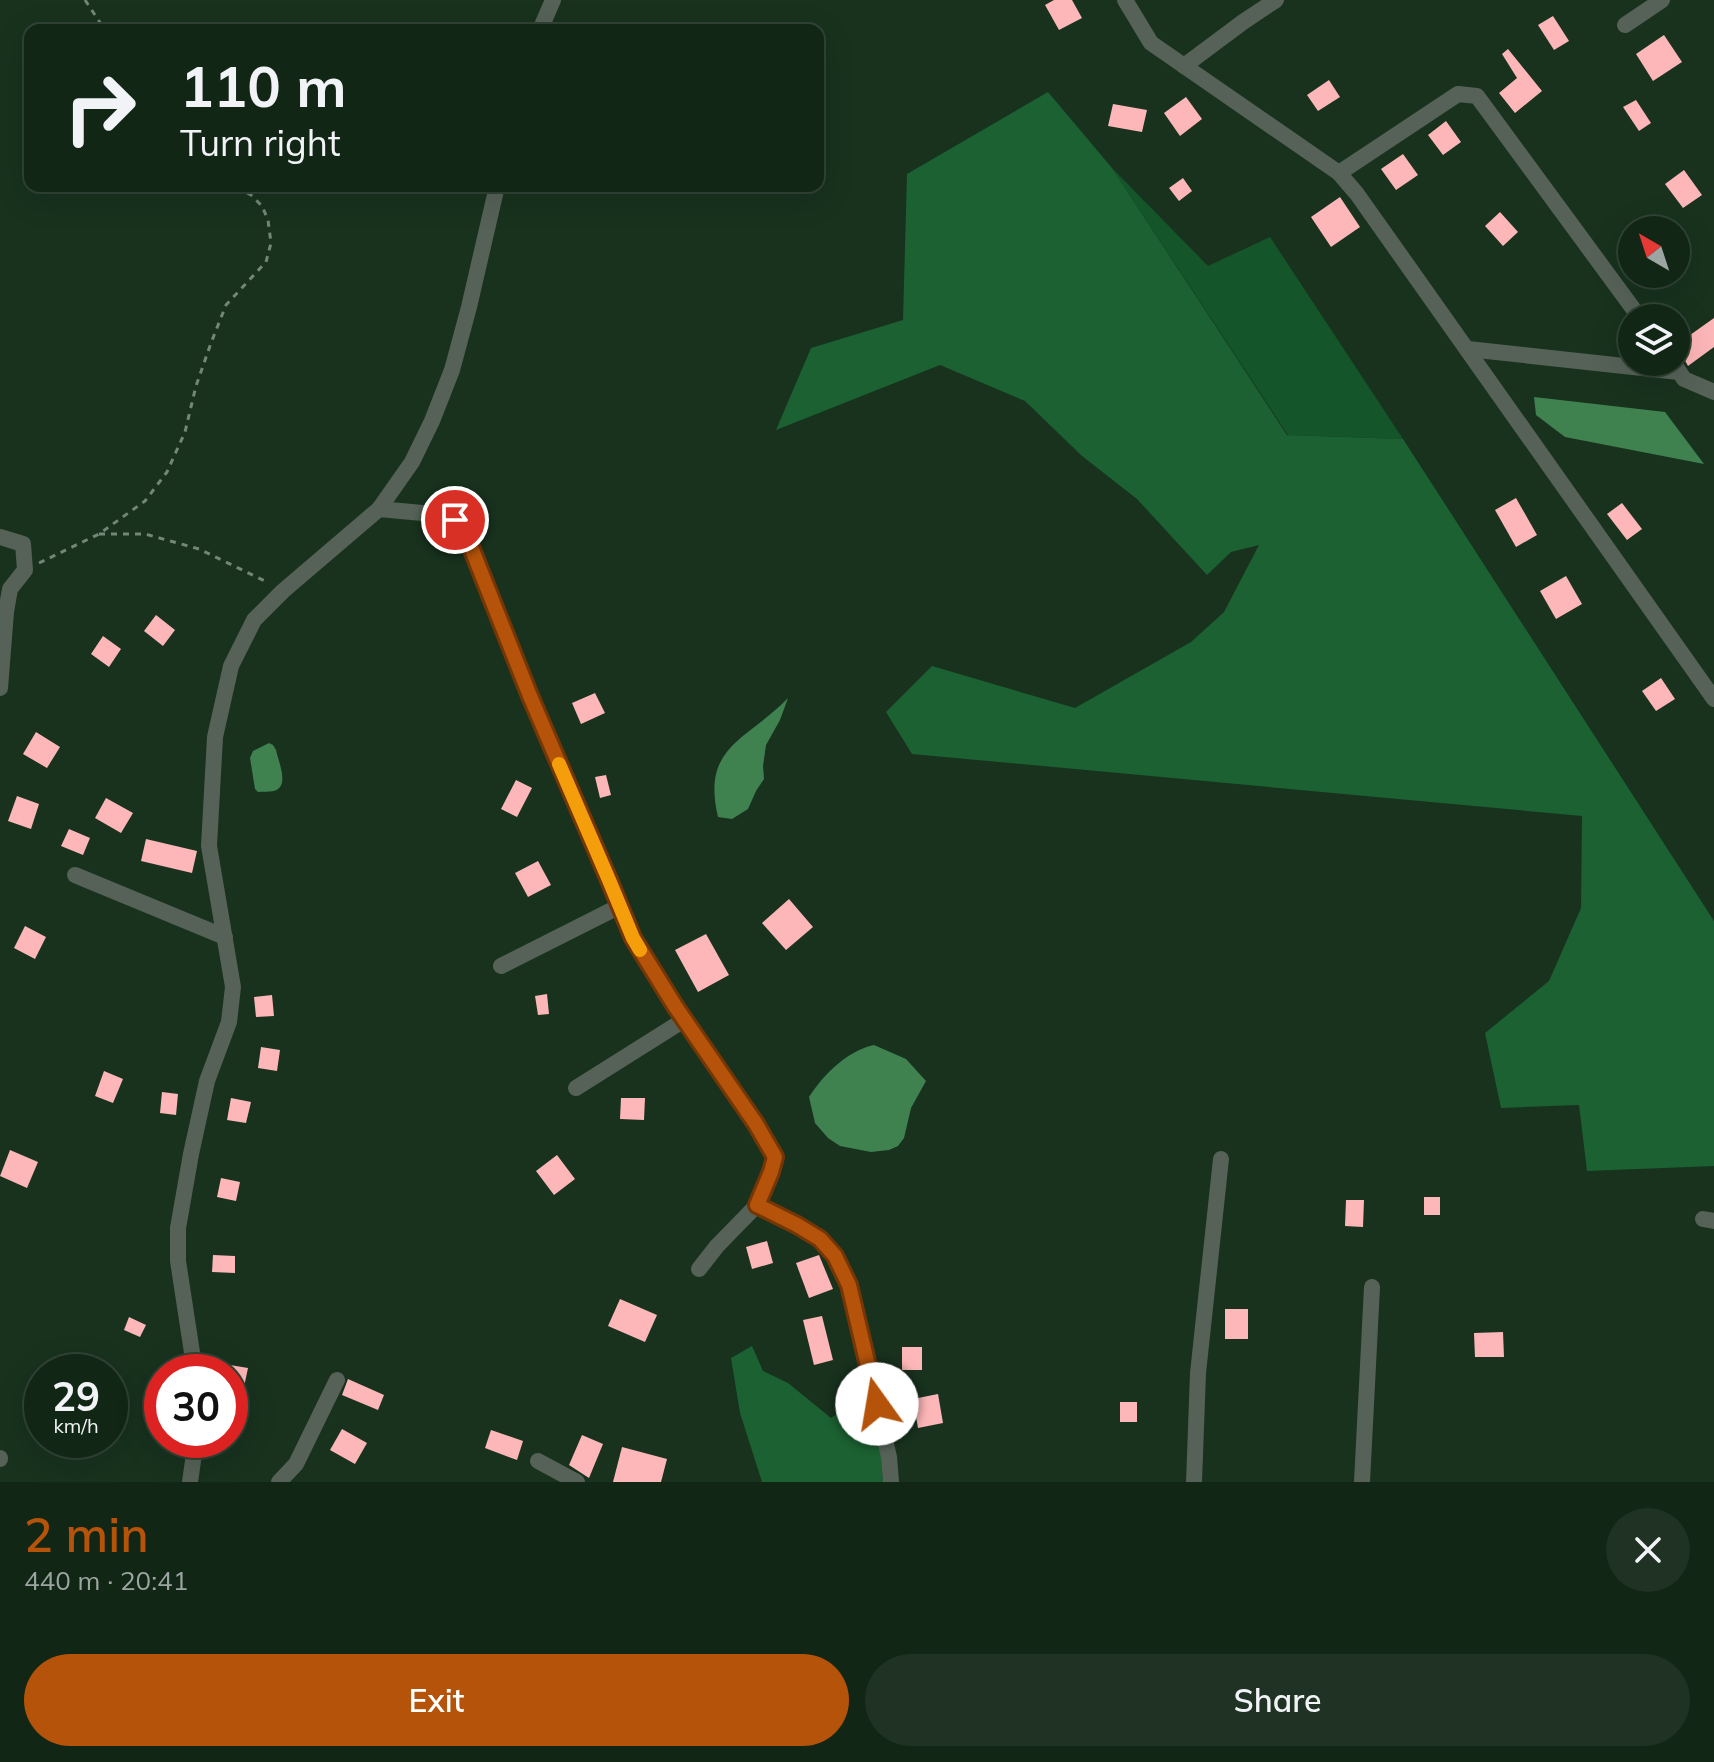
<!DOCTYPE html>
<meta charset="utf-8">
<style>
body{margin:0;font-family:Mulish,sans-serif;background:#1f3223;color:#f1f3f6;height:100vh;display:flex;flex-direction:column;font-size:30px;white-space:nowrap}
*{box-sizing:border-box;margin:0}
p{font-size:26px;color:#9ca5a1}
.icon{flex:none;width:44px;height:44px;fill:none;stroke:currentColor;stroke-width:2;stroke-linecap:round;stroke-linejoin:round}
.map{position:relative;height:1482px;overflow:hidden}
.drawer{display:flex;flex-direction:column;background:#122616;flex:1}
.drawer>*{flex:none}
.hud{position:absolute;left:24px;top:24px;width:800px;height:168px;border-radius:16px;box-shadow:0 8px 32px #0002,0 0 0 2px #314335;background:#122616;color:#f1f3f6;overflow:hidden}
.needle{width:52px;rotate:321deg}
.controls{position:absolute;left:1618px;top:216px;display:grid;gap:16px}
.controls a{display:grid;place-items:center;width:72px;height:72px;border-radius:50%;background:#122616;box-shadow:0 8px 32px #0002,0 0 0 2px #314335;font-size:40px}
.speed{position:absolute;left:24px;top:1354px;display:flex;gap:16px;font-size:40px;font-weight:700;text-align:center}
.speed>*{display:grid;place-content:center;width:104px;height:104px;border-radius:50%;background:#122616;box-shadow:0 8px 32px #0002,0 0 0 2px #314335;line-height:1}
.speed small{font-size:20px;font-weight:400}
.speed .limit{border:12px solid #d22;background:#fff;color:#111}
.pin{position:absolute;display:grid;place-items:center;width:68px;height:68px;color:#fff;margin:-34px;border:4px solid #fff;border-radius:50%;box-shadow:0 2px 8px #0007}
.me{position:absolute;width:88px;margin:-44px;rotate:347deg;stroke-linejoin:round;filter:drop-shadow(0 0 6px #0008)}
.turn{display:flex;align-items:center;gap:28px;height:168px;padding:0 24px;font-size:36px}
.turn .icon{width:104px;height:104px;stroke-width:2.5}
.turn b{display:block;font-size:56px;line-height:68px}
.round{display:grid;place-items:center;flex:none;width:84px;height:84px;border-radius:42px;background:#1f3223}
.headline{display:flex;align-items:center;justify-content:space-between;height:136px;padding:0 24px}
h1{font-size:48px;font-weight:600;line-height:60px;color:#b45309}
.button{display:flex;gap:16px;margin-top:auto;padding:16px 24px}
.button a{flex:1;height:92px;border-radius:48px;background:#b45309;color:#fff;font-size:32px;font-weight:600;line-height:92px;text-align:center}
.button a+a{background:#1f3223;color:#f1f3f6}
.map>svg:first-child{display:block}
</style>
<div class="map">
<svg width="1714" height="1482" viewBox="0 0 1714 1482">
<rect width="100%" height="100%" fill="#18321e"/>
<path fill="#145529" d="M1112 168 1208 266 1270 237 1403 439 1288 435Z"/>
<g fill="#1b6131">
<path d="M1048 92 1112 168 1287 435 1403 439 1714 921V1166L1587 1171 1579 1105 1501 1108 1485 1033 1549 981 1581 908 1582 816 912 754 886 712 932 666 1075 708 1191 642 1224 612 1259 545 1231 552 1207 575 1137 499 1082 456 1025 401 940 365 776 430 811 348 903 320 907 174Z"/>
<path d="M752 1346 763 1371 788 1383 831 1418 851 1404 880 1440 883 1482H762L740 1413 731 1358Z"/>
</g>
<g fill="#3f8250">
<path d="M1534 397 1665 412 1704 464 1565 437 1536 415Z"/>
<path d="M788 698 780 720 766 745 763 766 764 779 756 791 748 809 732 819 718 817C701 745 748 740 788 698Z"/>
<path d="M269 743 273 745 276 750C278 760 288 782 278 789 273 793 264 791 258 792L255 789 250 758 253 751Z"/>
<path d="M874 1045 906 1059 926 1081 911 1108 904 1138 898 1146 889 1150 871 1152 840 1146 828 1138 815 1123 809 1097C824 1074 847 1051 874 1045Z"/>
</g>
<g fill="#feb7b8">
<path d="M1054 0H1072L1082 18 1059 30 1045 5Z"/>
<path d="M1553 16 1569 41 1554 50 1538 25Z"/>
<path d="M1664 35 1682 62 1653 81 1636 54Z"/>
<path d="M1508 49 1542 91 1515 113 1499 93 1517 78 1502 54Z"/>
<path d="M1329 80 1340 97 1318 111 1307 95Z"/>
<path d="M1186 97 1202 119 1180 136 1164 113Z"/>
<path d="M1636 100 1651 123 1639 131 1623 107Z"/>
<path d="M1113 104 1147 110 1142 132 1108 126Z"/>
<path d="M1446 121 1461 142 1443 155 1428 135Z"/>
<path d="M1403 154 1418 175 1396 190 1381 169Z"/>
<path d="M1684 170 1702 195 1683 208 1665 184Z"/>
<path d="M1183 178 1192 191 1179 201 1169 188Z"/>
<path d="M1340 197 1360 227 1331 247 1311 217Z"/>
<path d="M1500 212 1518 232 1503 246 1485 226Z"/>
<path d="M1714 318V347L1688 366 1683 357 1676 353V345Z"/>
<path d="M1516 498 1537 535 1516 547 1495 510Z"/>
<path d="M1622 503 1642 529 1627 540 1607 514Z"/>
<path d="M1566 576 1582 604 1556 619 1540 591Z"/>
<path d="M156 615 175 630 163 646 144 631Z"/>
<path d="M103 636 121 649 109 667 91 654Z"/>
<path d="M1661 678 1675 699 1656 711 1642 691Z"/>
<path d="M595 693 605 713 581 724 572 703Z"/>
<path d="M36 732 60 747 47 768 23 754Z"/>
<path d="M606 775 611 795 600 798 595 777Z"/>
<path d="M516 780 532 788 517 817 501 809Z"/>
<path d="M17 796 39 804 31 829 8 821Z"/>
<path d="M106 798 133 813 121 833 95 818Z"/>
<path d="M69 829 90 838 83 855 61 846Z"/>
<path d="M146 839 197 851 192 873 141 861Z"/>
<path d="M538 861 551 885 528 897 515 873Z"/>
<path d="M789 899 813 927 786 950 762 923Z"/>
<path d="M25 926 46 937 35 959 14 948Z"/>
<path d="M706 934 729 975 698 992 675 950Z"/>
<path d="M547 994 549 1014 538 1015 535 996Z"/>
<path d="M272 995 274 1016 256 1017 254 997Z"/>
<path d="M261 1047 280 1050 277 1071 258 1068Z"/>
<path d="M104 1071 123 1079 113 1103 95 1096Z"/>
<path d="M162 1092 178 1094 176 1115 160 1113Z"/>
<path d="M231 1098 251 1102 246 1123 227 1120Z"/>
<path d="M621 1098H645L644 1120 620 1119Z"/>
<path d="M10 1150 38 1162 27 1188 0 1176Z"/>
<path d="M557 1155 575 1179 554 1195 536 1171Z"/>
<path d="M221 1178 240 1182 236 1201 217 1197Z"/>
<rect x="1424" y="1197" width="16" height="18"/>
<path d="M1346 1200H1364L1363 1227 1345 1226Z"/>
<path d="M767 1241 773 1263 752 1269 746 1247Z"/>
<path d="M213 1255 235 1256V1273L212 1272Z"/>
<path d="M819 1255 833 1289 809 1298 796 1263Z"/>
<path d="M620 1299 657 1315 645 1342 608 1326Z"/>
<rect x="1225" y="1309" width="23" height="30"/>
<path d="M822 1316 833 1360 814 1365 803 1320Z"/>
<path d="M129 1317 146 1325 140 1337 124 1330Z"/>
<path d="M1503 1332 1504 1357H1475L1474 1333Z"/>
<rect x="902" y="1347" width="20" height="23"/>
<path d="M230 1365 248 1368 244 1387 230 1385Z"/>
<path d="M348 1379 384 1395 378 1410 342 1395Z"/>
<path d="M938 1394 943 1423 918 1428 913 1399Z"/>
<rect x="1120" y="1402" width="17" height="20"/>
<path d="M342 1429 367 1443 355 1464 330 1450Z"/>
<path d="M491 1430 523 1441 517 1460 485 1448Z"/>
<path d="M582 1435 603 1444 589 1478 569 1465Z"/>
<path d="M622 1447 667 1459 661 1482H613Z"/>
</g>
<g fill="none" stroke-linecap="round" stroke-linejoin="round">
<g stroke="#728776" stroke-width="3" stroke-dasharray="6 6" stroke-linecap="butt">
<path d="M85 0 105 30"/>
<path d="M99 534H145L199 549 269 583"/>
<path d="M39 563 99 534 145 501 167 472 185 432 196 386 211 343 226 305 266 262 271 243 268 220 262 206 251 195 235 186"/>
</g>
<g stroke="#566258" stroke-width="16">
<path d="M1125 0 1151 43 1339 173 1357 194 1714 699"/>
<path d="M1625 25 1662 0"/>
<path d="M540 30 553 0"/>
<path d="M1184 66 1243 22 1276 0"/>
<path d="M1339 173 1458 94 1477 96 1640 318"/>
<path d="M1468 349 1679 372"/>
<path d="M1674 364 1684 379 1714 392"/>
<path d="M379 509 444 515 455 520 465 532 530 696 609 880 633 938 666 993 756 1124 775 1157 771 1172 757 1205 797 1225 820 1239 835 1256 849 1285 889 1457 891 1482"/>
<path d="M0 537 23 544 25 570 10 589 6 612 0 688"/>
<path d="M75 875 225 937"/>
<path d="M501 966 620 906"/>
<path d="M576 1088 684 1020"/>
<path d="M1703 1219 1714 1221"/>
<path d="M699 1269 717 1246 757 1205"/>
<path d="M195 1372 178 1261V1228L191 1154 207 1081 229 1022 233 987 209 846 215 737 231 666 254 620 283 591 379 509 412 462 432 421 452 370 469 307 497 186"/>
<path d="M0 1459V1458"/>
<path d="M538 1461 577 1482"/>
<path d="M190 1482 196 1440"/>
<path d="M279 1482 296 1464 337 1380"/>
<path d="M1194 1482 1198 1373 1221 1159"/>
<path d="M1362 1482 1372 1287"/>
</g>
</g>
<g fill="none" stroke-linecap="round" stroke-linejoin="round">
<g stroke="#753606" stroke-width="20">
<path id="route" d="M455 520 465 532 530 696 609 880 633 938 675 1006 756 1124 775 1157 771 1172 757 1205 797 1225 820 1239 835 1256 849 1285 877 1404"/>
</g>
<use href="#route" stroke="#b45309" stroke-width="14"/>
<path stroke="#f59e0b" stroke-width="14" d="M559 764 609 880 633 938 640 950"/>
</g>
</svg>
<div class="controls">
<a><svg class="needle" viewBox="-14 -14 28 28"><path d="M0-13l5 13h-10z" fill="#e53935"/><path d="M0 13l5-13h-10z" fill="#9ca5a1"/></svg></a>
<a><svg class="icon" aria-label="layers" viewBox="0 0 24 24"><path d="M12 4l9 5-9 5-9-5zM3 14l9 5 9-5"/></svg></a>
</div>
<div class="speed"><div>29<small>km/h</small></div><div class="limit">30</div></div>
<div class="pin" style="left:455px;top:520px;background:#d93025"><svg class="icon" aria-label="arrive" viewBox="0 0 24 24"><path d="M6 21V4h12l-3 4 3 4H6"/></svg></div>
<svg class="me" style="left:877px;top:1404px" viewBox="-20 -20 40 40"><circle r="19" fill="#fff"/><path d="M0-13L10 11 0 6-10 11z" fill="#b45309"/></svg>
<div class="hud">
<div class="turn"><svg class="icon" aria-label="right" viewBox="0 0 24 24"><path d="M7 20v-9h11M14 6l5 5-5 5"/></svg><div><b>110 m</b>Turn right</div></div>
</div>
</div>
<section class="drawer">
<div class="headline"><div><h1>2 min</h1><p>440 m · 20:41</p></div><a class="round"><svg class="icon" aria-label="close" viewBox="0 0 24 24"><path d="M6 6l12 12M18 6L6 18"/></svg></a></div>
<div class="button"><a>Exit</a><a>Share</a></div>
</section>
